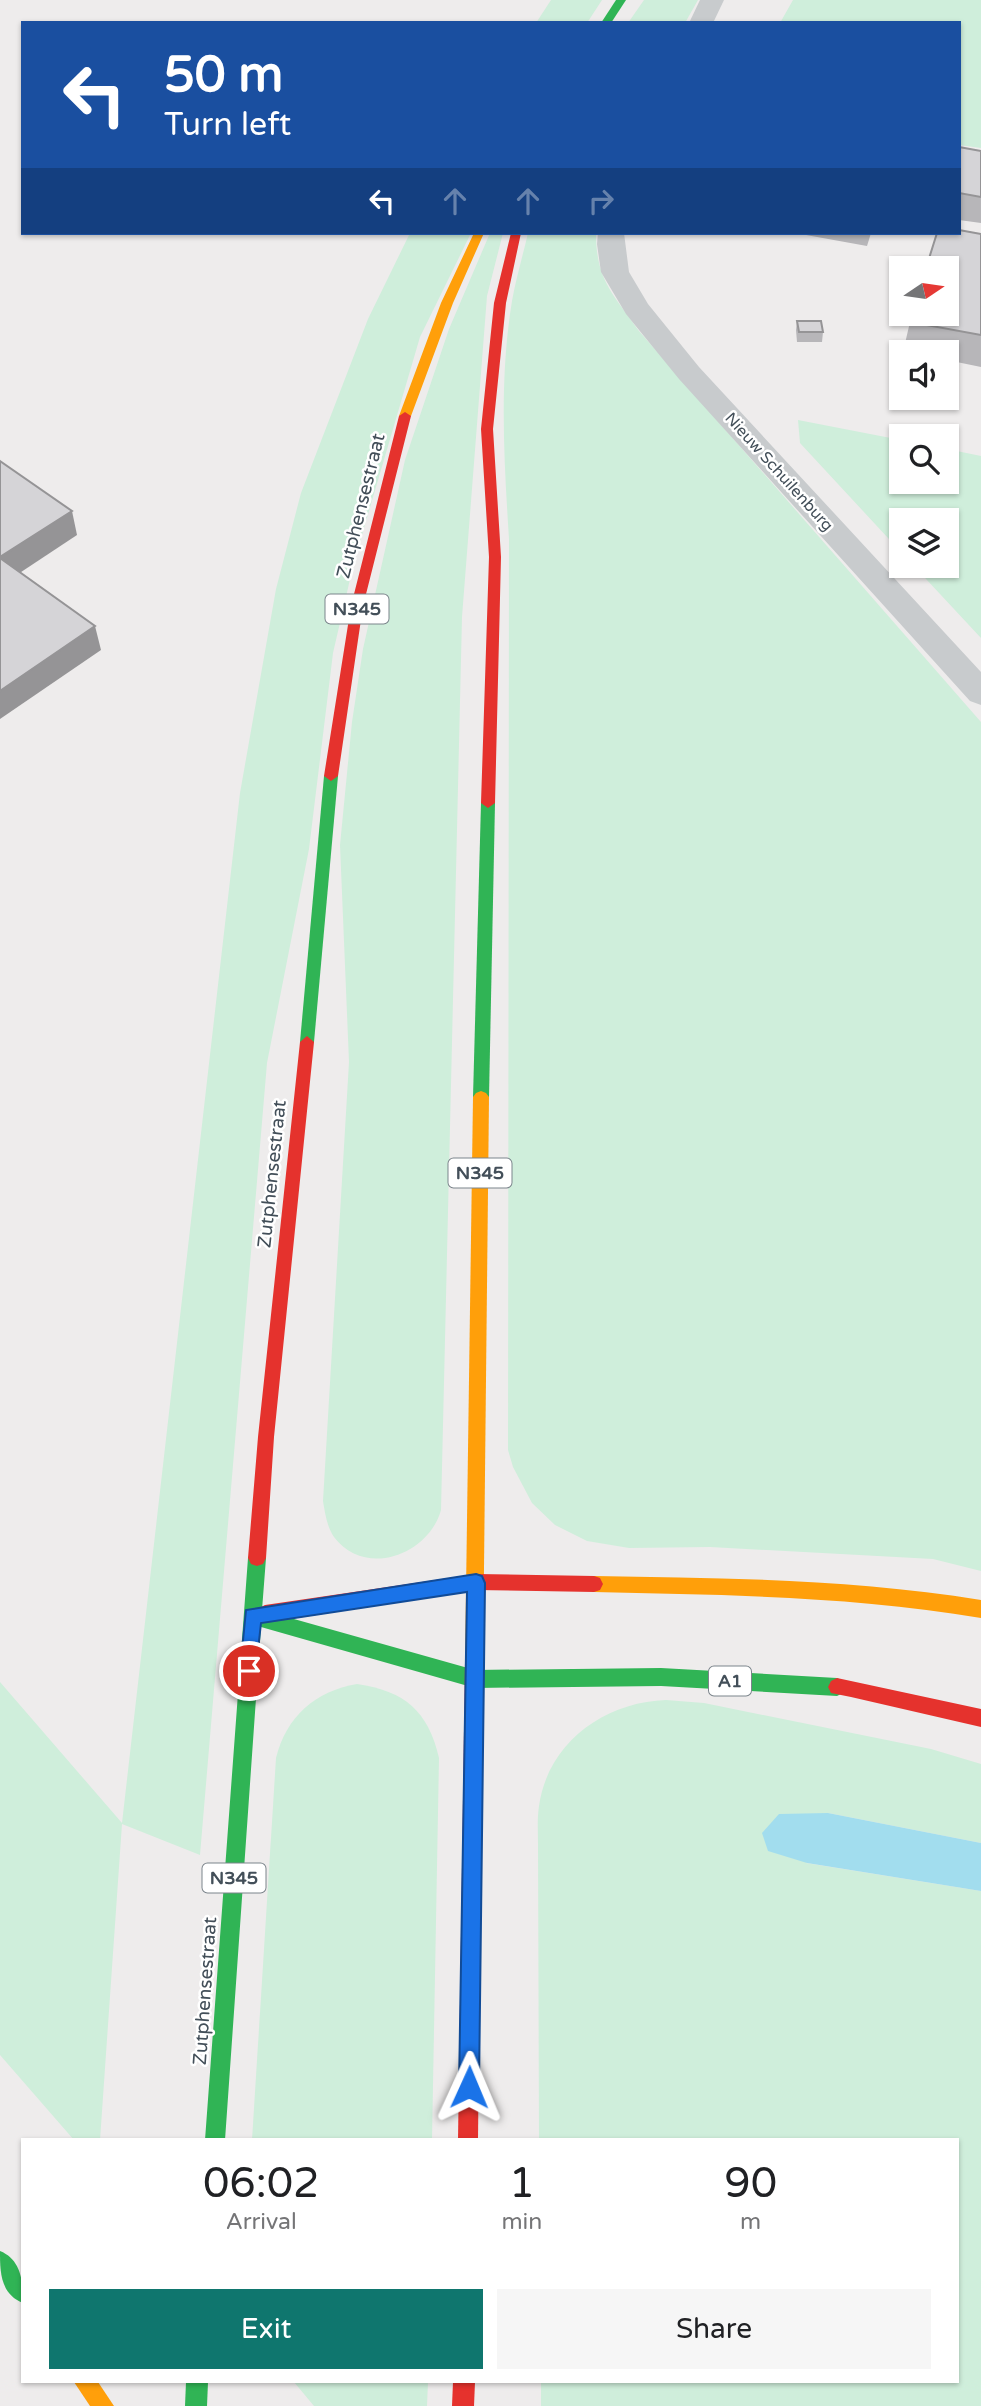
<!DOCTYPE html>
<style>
body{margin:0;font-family:"Varela Round",sans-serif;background:#f6f6f6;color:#202124;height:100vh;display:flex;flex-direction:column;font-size:26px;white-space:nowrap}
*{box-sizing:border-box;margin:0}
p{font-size:23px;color:#757577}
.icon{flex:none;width:38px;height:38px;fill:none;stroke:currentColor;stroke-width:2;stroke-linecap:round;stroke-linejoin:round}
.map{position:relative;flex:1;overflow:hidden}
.panel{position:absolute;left:21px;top:2138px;width:938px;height:245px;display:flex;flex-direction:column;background:#fff;border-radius:0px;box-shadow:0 2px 5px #0004}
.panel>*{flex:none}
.top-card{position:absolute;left:21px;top:21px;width:940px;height:214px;border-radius:0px;box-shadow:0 2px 5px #0004;background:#1a4fa0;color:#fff;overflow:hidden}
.needle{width:46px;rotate:77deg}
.controls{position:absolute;left:889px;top:256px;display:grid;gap:14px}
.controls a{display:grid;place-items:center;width:70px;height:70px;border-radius:0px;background:#fff;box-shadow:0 2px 5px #0004;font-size:35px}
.pin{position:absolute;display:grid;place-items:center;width:60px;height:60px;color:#fff;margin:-30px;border:4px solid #fff;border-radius:50%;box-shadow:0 2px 7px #0007}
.me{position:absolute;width:77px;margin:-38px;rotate:1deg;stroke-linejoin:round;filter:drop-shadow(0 0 5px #0008)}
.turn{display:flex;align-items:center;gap:24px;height:147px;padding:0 28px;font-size:32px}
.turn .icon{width:91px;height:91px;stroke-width:2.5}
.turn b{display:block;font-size:49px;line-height:60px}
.lanes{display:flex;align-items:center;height:66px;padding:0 28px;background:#0003;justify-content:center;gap:35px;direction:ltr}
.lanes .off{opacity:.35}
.eta{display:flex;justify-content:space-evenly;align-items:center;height:119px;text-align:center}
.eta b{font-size:42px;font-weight:600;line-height:49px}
.button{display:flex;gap:14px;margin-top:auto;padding:14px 28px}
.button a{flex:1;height:80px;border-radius:0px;background:#0f766e;color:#fff;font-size:28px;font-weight:600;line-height:80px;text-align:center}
.button a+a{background:#f6f6f6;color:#202124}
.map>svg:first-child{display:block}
</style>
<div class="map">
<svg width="981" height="2406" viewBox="0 0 981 2406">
<rect width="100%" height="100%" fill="#eeecec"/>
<g fill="#cfeedb">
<path d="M551 0H602L587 23H536Z"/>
<path d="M644 0H698L685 23H628Z"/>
<path d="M793 0H981V148L959 145V23H780Z"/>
<path d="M410 233H471L420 337 354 562 333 653 309 849 267 1063 200 1855 122 1824 100 2140H74L0 2055V1682L122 1823 240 793 276 589 301 493 368 319Z"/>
<path d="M490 233H503L487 296 462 617 441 1510C429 1554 366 1579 334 1537 327 1527 325 1513 323 1501L349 1062 340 845 352 722 363 649 405 460 449 329Z"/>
<path d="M528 233H596C596 280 613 294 639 331L981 722V1571L933 1559 710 1547 629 1548 587 1541 555 1525 532 1503 513 1467 508 1450 509 539C504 460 499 380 512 301 516 278 523 255 528 233Z"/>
<path d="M798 420 901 440V481H947V449L981 456V638L913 565H947V520H901V552L800 443Z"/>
<path d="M357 1684C405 1691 428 1711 439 1758L432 2140H252L276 1758C286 1717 315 1691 357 1684Z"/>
<path d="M666 1700 704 1703 931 1749 981 1764V1843L828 1813 806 1863 981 1891V2406H541V2382H957V2140H539L538 1845C538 1832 537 1819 539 1806 548 1742 605 1702 666 1700Z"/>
<path d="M294 2382H428L427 2406H314Z"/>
</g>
<path fill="#a2ddee" d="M828 1813 981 1843V1891L807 1863 768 1851 762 1833 779 1814Z"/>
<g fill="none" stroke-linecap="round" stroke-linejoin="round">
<g fill="#c8cbcd" fill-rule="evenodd">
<path d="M700 0H724L713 23H689Z"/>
<path d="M598 233H624L629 272 648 304 699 367 981 672V705L970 701 679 379 626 314 601 272 597 244Z"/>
</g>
<g fill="#30b455" fill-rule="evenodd">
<path d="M616 0H626L611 23H601Z"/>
<path d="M331 771 338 776 314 1042 307 1048 300 1042 324 776Z"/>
<path d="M488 798 495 803 489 1097 486 1101H476L473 1097 481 803Z"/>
<path d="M257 1550 263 1552 266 1558 262 1610 475 1670 661 1668 837 1678 843 1681 846 1687 843 1693 837 1696 661 1686 475 1688 261 1627 225 2140H205L248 1558 251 1552Z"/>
<path d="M0 2251C22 2260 23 2283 23 2303 0 2294 0 2271 0 2251Z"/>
<path d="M186 2382H208L207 2406H185Z"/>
</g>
<g fill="#ff9f0a" fill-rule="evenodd">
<path d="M474 233H484L453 303 411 416 405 420 401 419 399 416 441 303Z"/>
<path d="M481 1091 486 1093 489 1097 483 1662 480 1668 474 1671 468 1668 465 1662 473 1097 476 1093Z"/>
<path d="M594 1576C724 1578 853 1579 981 1600V1618C853 1596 724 1595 594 1592L588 1590 585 1584 588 1578Z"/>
<path d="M74 2382H98L114 2406H90Z"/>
</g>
<g fill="#e5322d" fill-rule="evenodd">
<path d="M511 233H521L506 303 493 429 501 557 495 803 488 808 481 803 489 557 481 429 494 303Z"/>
<path d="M405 412 411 416 363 606 338 776 331 781 324 776 351 606 399 416Z"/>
<path d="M307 1036 314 1042 274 1437 266 1558 263 1564 257 1566 251 1564 248 1558 258 1437 300 1042Z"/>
<path d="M476 1574 594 1576 600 1578 603 1584 600 1590 594 1592 476 1590 265 1623 259 1620 256 1614 259 1608 265 1605Z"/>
<path d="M474 1653 480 1656 483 1662 478 2140H458L465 1662 468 1656Z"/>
<path d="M837 1678 981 1709V1727L851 1697 831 1693 828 1687 831 1681Z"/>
<path d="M453 2382H475L474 2406H452Z"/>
</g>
</g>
<g fill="#b7b6b9">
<path d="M959 147 981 151V223L959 220Z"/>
<path d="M795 233H871L867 246Z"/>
<path d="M981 234V367L947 360V352H903L910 322Z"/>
<path d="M797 321 823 332 822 342H797L796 330Z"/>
</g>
<g fill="#959496">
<path d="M72 511 77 535 6 582 0 557Z"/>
<path d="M95 626 101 650 0 719V691Z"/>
</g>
<g fill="#d5d4d7" stroke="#959496" stroke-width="2">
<path d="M959 147 981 151V197L959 193Z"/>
<path d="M959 230 981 234V335L910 322 912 313H947V268H926L937 233H959Z"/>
<path d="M797 321H821L823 332H799Z"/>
<path d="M0 461 72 511 0 557Z"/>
<path d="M0 558 95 626 0 691Z"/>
</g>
<path fill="#1a73e8" stroke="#114b97" stroke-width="2" d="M476 1574 482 1576 485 1583 479 2087 476 2094 469 2097 462 2094 459 2087 467 1592 261 1623 255 1677 249 1680 242 1677 240 1671 246 1610Z"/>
<g text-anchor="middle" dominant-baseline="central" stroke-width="5" stroke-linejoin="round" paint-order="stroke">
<g font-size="16" fill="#434f59" stroke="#fff">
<text transform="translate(779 472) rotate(48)">Nieuw Schuilenburg</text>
</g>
<g fill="#fff" stroke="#7b848b" stroke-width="2">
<rect x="325.5" y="594.5" width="63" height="29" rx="5"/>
<rect x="448.5" y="1158.5" width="63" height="29" rx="5"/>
<rect x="709" y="1666.5" width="42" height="29" rx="5"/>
<rect x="202.5" y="1863.5" width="63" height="29" rx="5"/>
</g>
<g font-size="18" font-weight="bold" fill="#434f59">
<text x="357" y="609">N345</text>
<text x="480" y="1173">N345</text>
<text x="730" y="1681">A1</text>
<text x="234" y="1878">N345</text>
</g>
<g font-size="19" fill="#434f59" stroke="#fff">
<text transform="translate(361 506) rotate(-76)">Zutphensestraat</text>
<text transform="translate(272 1174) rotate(-84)">Zutphensestraat</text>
<text transform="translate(205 1991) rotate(-86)">Zutphensestraat</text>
</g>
</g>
</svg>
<div class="controls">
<a><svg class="needle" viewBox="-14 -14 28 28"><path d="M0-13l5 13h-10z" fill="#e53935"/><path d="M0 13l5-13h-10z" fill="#757577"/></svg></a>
<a><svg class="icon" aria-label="sound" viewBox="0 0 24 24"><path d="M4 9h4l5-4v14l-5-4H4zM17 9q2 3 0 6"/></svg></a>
<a><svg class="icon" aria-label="search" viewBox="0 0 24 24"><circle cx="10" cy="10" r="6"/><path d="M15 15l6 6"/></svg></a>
<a><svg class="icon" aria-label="layers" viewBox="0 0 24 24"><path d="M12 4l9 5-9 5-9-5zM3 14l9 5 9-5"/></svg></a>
</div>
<div class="pin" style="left:249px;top:1671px;background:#d93025"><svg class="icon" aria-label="arrive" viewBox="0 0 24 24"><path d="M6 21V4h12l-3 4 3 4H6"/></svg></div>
<svg class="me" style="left:469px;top:2087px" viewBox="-20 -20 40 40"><path d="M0-17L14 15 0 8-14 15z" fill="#1a73e8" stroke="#fff" stroke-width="4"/></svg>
<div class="top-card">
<div class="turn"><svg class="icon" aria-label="left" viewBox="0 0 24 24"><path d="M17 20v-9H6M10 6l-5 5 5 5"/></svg><div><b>50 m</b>Turn left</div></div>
<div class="lanes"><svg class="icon" aria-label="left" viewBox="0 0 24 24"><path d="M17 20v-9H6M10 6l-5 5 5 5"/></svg><svg class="icon off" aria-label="ahead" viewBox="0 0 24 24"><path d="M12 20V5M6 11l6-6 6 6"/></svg><svg class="icon off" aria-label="ahead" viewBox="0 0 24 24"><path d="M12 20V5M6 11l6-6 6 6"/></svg><svg class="icon off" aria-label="right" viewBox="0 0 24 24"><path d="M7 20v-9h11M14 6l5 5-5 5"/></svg></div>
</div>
<section class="panel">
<div class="eta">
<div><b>06:02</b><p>Arrival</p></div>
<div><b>1</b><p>min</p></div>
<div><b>90</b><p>m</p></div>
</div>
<div class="button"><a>Exit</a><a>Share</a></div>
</section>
</div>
